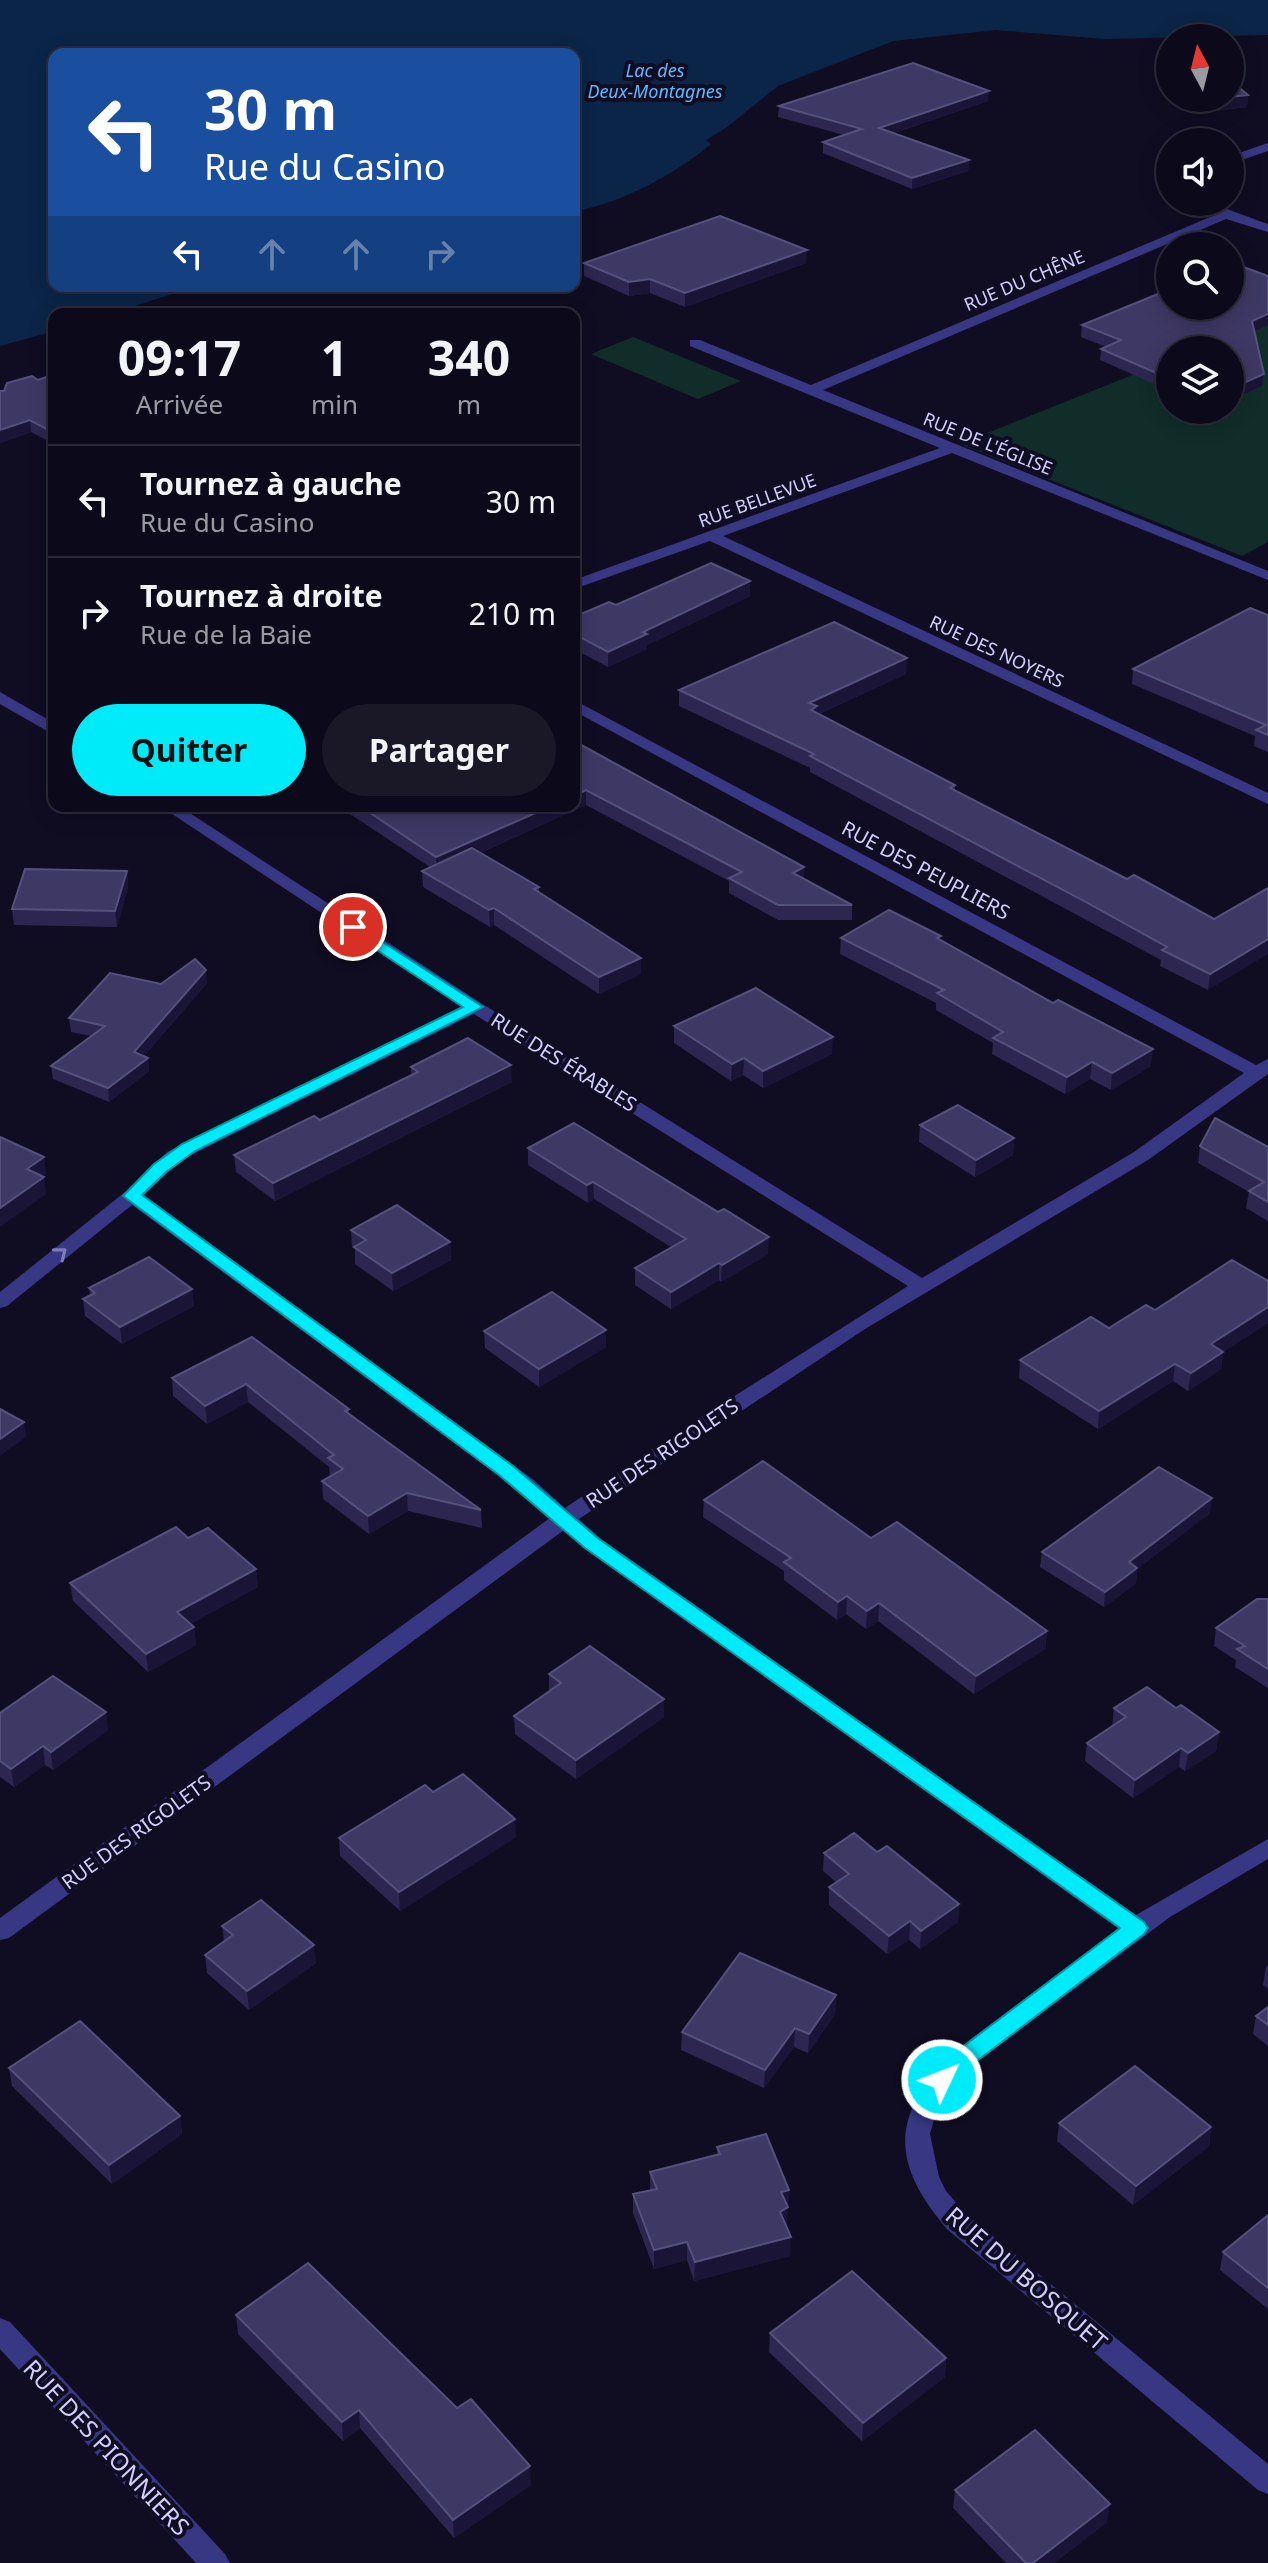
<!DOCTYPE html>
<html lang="fr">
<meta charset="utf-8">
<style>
body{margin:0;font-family:"Noto Sans",sans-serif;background:#1a1827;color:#f1f3f6;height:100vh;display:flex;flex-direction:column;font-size:30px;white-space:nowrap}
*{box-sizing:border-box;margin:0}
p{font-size:26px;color:#9a9aa2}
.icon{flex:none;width:44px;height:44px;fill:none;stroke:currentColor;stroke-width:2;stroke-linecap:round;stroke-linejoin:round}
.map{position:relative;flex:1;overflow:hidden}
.side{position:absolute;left:48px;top:308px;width:532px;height:504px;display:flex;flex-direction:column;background:#0c0a1a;border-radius:16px;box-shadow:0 4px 20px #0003,0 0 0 2px #2c2b39}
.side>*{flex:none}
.hud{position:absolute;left:48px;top:48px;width:532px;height:244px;border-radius:16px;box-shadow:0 4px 20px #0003,0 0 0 2px #2c2b39;background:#1a4fa0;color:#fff;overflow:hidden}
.needle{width:52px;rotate:353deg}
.buttons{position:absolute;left:1156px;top:24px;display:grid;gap:16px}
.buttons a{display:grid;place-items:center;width:88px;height:88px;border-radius:50%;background:#0c0a1a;box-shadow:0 4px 20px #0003,0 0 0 2px #2c2b39;font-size:40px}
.pin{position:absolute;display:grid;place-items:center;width:68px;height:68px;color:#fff;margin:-34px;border:4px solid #fff;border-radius:50%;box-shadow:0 2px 8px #0007}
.me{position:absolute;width:88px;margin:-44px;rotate:47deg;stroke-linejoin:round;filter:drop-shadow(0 0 6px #0008)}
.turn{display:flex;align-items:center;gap:28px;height:168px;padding:0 24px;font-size:36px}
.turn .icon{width:104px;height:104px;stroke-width:2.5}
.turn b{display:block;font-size:56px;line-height:68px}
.lanes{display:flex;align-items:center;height:76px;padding:0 24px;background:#0003;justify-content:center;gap:40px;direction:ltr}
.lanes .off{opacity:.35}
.eta{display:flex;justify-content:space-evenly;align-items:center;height:136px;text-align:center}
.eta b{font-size:48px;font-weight:700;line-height:56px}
.primary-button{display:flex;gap:16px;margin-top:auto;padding:16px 24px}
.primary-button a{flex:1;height:92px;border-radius:48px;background:#00ebfa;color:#111;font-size:32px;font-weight:700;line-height:92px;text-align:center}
.primary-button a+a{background:#1a1827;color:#f1f3f6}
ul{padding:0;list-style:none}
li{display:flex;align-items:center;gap:24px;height:112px;padding:0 24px;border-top:2px solid #2c2b39}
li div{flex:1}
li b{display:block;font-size:30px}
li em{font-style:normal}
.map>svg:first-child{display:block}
</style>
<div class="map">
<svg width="1268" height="2563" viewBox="0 0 1268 2563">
<rect width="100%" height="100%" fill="#100d23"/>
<g fill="#102d2a">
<path d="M1268 323V542L1242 556 960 444 1170 360V410H1230V350H1196Z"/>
<path d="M633 337 741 381 698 399 591 354Z"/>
</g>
<path fill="#0b2548" d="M0 0H1268V35L1105 39 996 30 893 41 778 86 727 127 706 140 711 144C677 173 619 205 574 211V54H54V286H197L110 314H54V331L0 346Z"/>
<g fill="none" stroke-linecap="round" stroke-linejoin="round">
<g fill="#373783" fill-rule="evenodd">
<path d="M1268 143V151L1230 164V156Z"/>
<path d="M1195 202C1217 202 1245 217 1268 224V232L1226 219 823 390 1268 571V580L952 453 723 536 1268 793V804L710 541 574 589V580L940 448 690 346V340H700L811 385 1215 215Z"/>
<path d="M0 692 54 723V735L0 704Z"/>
<path d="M574 700 1256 1065 1268 1059V1074L1148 1160 865 1329 579 1519 600 1538 1136 1915 1268 1839V1859L1170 1917 970 2067 951 2087 939 2102 930 2134 939 2177 946 2191 965 2213 1268 2464V2494L1258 2490 947 2229C889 2161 892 2115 952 2053L1119 1929 584 1548 564 1530 9 1938 0 1940V1918L550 1518 518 1490 132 1205 7 1306 0 1308V1292L125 1192 167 1152 462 1006 160 806H179L481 1003 922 1278 1134 1152 1244 1073 574 711ZM474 1014 908 1286 670 1437 565 1508 534 1480 144 1195 181 1160Z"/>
<path d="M0 2318 10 2322 225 2554 230 2563H196L0 2349Z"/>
</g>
</g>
<g fill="#2c2651">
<path d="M1170 69V89L1162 82 1163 70Z"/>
<path d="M1248 95 1247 107 1197 113 1180 98H1230Z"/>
<path d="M988 101 894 133 969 160 968 171 912 189 823 153V142L844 135 778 117 779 106Z"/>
<path d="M584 263H806L685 307 650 293 629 296 584 276Z"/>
<path d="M1082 325 1254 331 1264 374 1262 386 1230 400V350H1170V391L1100 360 1101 349 1106 347 1081 337Z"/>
<path d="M54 378V444L31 432 0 443V391H4L38 380Z"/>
<path d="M750 596 647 645V649L608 667 574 649V617L616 605Z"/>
<path d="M1268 615V752L1254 746 1255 736 1132 684 1133 669Z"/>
<path d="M906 674 819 714 955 785V790L1127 879 1214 919 1268 888 1208 990 1160 966 1161 960 810 772V768L679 706V690Z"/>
<path d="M574 741 804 879 852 905V920H778L729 893V881L586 805 480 853 539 887V892L641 974 599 994 494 925 490 927 423 887 422 871 430 867 338 806H574Z"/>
<path d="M127 871 128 887 117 927 14 925 12 909Z"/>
<path d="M841 938 941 940 1151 1066 1111 1090 1090 1079 1065 1094 992 1054 993 1043 936 1010V1003L840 954Z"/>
<path d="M207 983 144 1056 148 1058 149 1071 109 1102 53 1079 51 1066 91 1036 71 1032 69 1018 161 984Z"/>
<path d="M674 1026 832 1054 763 1088 743 1075 731 1081 674 1043Z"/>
<path d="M411 1067 512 1082 275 1201 236 1172 234 1155 320 1120 411 1075Z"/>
<path d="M920 1125 1014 1138 1013 1155 975 1177 919 1142Z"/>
<path d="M1200 1146 1268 1147V1221L1246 1208 1249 1192 1198 1163Z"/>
<path d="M528 1148 768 1254 721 1282 719 1280 671 1309 635 1285V1268L671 1247 594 1199 588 1203 528 1165Z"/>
<path d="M351 1230 450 1242 451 1260 393 1291 355 1264V1249L352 1247Z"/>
<path d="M1268 1281V1323L1223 1352 1221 1369 1188 1391 1173 1381 1098 1429 1019 1378 1020 1360 1155 1310Z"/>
<path d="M89 1288 192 1289 194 1306 122 1344 85 1316 83 1299 90 1295Z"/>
<path d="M484 1331 606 1347 539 1387 485 1348Z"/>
<path d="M252 1337 349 1409V1414L481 1510 482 1528 408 1511 369 1534 323 1499 322 1481 330 1476 329 1467 248 1402 207 1424 173 1396 172 1378Z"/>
<path d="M704 1500 1047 1631 1045 1649 974 1694 878 1621 866 1629 846 1614 837 1620 784 1580V1571L703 1517Z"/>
<path d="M1210 1513 1137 1569 1136 1583 1104 1607 1040 1567 1042 1552Z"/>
<path d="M188 1538 256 1569 258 1587 190 1624 194 1627 196 1645 148 1672 73 1601 70 1583Z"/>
<path d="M1268 1599V1688L1235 1667 1236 1660 1214 1646 1216 1628Z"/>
<path d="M549 1674 664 1699V1717L576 1779 515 1734 514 1716 549 1691Z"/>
<path d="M1114 1708H1176L1219 1732 1216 1751 1185 1771 1179 1767 1133 1798 1085 1761 1087 1743 1112 1727Z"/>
<path d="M0 1713 108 1730 53 1770 45 1765 14 1787 0 1777Z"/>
<path d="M516 1837 400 1911 340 1856 339 1838Z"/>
<path d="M877 1852 959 1904 958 1922 920 1949 909 1940 887 1954 829 1905V1887L836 1882 823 1871 824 1853Z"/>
<path d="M222 1926 316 1963 249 2010 207 1973 205 1955 224 1942Z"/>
<path d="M1268 1965V1989L1263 1985 1266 1967Z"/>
<path d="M836 1995 835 2014 808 2053 794 2047 764 2088 681 2050 682 2032Z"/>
<path d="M1268 2007V2046L1253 2034 1256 2016Z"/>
<path d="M9 2068 180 2116 182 2134 112 2184 12 2086Z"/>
<path d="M1059 2123 1211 2127 1209 2146 1133 2205 1057 2141Z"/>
<path d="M717 2147 789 2190 786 2226 790 2256 694 2281 687 2260 654 2269 633 2213V2194L650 2190V2172L717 2155Z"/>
<path d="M1268 2215V2309L1220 2270 1223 2252Z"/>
<path d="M236 2315 531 2485 454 2538 360 2428 343 2441 238 2334Z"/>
<path d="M770 2333 946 2358 945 2377 862 2441 769 2352Z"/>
<path d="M955 2490 1107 2522 1054 2563H1006L953 2508Z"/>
</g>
<g fill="#1a1437">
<path d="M989 91 988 101 878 138 879 128Z"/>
<path d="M1248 95 1247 107 1197 113 1198 100 1230 98V97Z"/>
<path d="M969 160 968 171 912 189V178Z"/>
<path d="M807 250 806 263 685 307V293Z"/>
<path d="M650 279V293L629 296V282Z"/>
<path d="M1268 314V325L1250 333 1252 321Z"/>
<path d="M1264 374 1262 386 1230 400V389Z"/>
<path d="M30 420 31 432 0 443V430Z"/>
<path d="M750 581V596L647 645V649L608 667V652L643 632Z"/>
<path d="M907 658 906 674 816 715V722L809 703Z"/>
<path d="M586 790V805L437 872 436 857 551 806H574V796Z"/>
<path d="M804 867V882L793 873Z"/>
<path d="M127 871 128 887 117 927 115 911Z"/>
<path d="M494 908V925L490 927 489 910Z"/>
<path d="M1268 939V954L1208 990 1210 974Z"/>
<path d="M641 958V974L599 994V977Z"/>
<path d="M206 970 207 983 136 1066 134 1052Z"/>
<path d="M833 1037 832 1054 763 1088V1071Z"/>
<path d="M1153 1049 1151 1066 1111 1090 1112 1073Z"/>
<path d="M148 1058 149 1071 109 1102 108 1088Z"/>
<path d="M744 1058 743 1075 731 1081 732 1064Z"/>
<path d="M1092 1062 1090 1079 1065 1094 1067 1077Z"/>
<path d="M511 1065 512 1082 275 1201 273 1183Z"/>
<path d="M1014 1138 1013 1155 975 1177 976 1160Z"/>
<path d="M44 1157 46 1174 29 1186 27 1169Z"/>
<path d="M44 1177 46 1194 0 1227V1208Z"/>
<path d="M593 1182 594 1199 588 1203 587 1185Z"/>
<path d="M769 1237 768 1254 721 1282 722 1265Z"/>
<path d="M450 1242 451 1260 393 1291 392 1273Z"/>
<path d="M719 1263V1280L671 1309V1292Z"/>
<path d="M192 1289 194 1306 122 1344 120 1327Z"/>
<path d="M1268 1307V1323L1223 1352 1221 1369 1188 1391 1191 1373 1211 1344Z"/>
<path d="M606 1330V1347L539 1387V1369Z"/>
<path d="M1175 1364 1173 1381 1098 1429 1099 1411Z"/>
<path d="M246 1384 248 1402 207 1424 205 1406Z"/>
<path d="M24 1422 26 1437 0 1456V1439Z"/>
<path d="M407 1493 408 1511 369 1534 368 1516Z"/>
<path d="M1212 1498 1210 1513 1137 1569 1136 1583 1104 1607 1105 1592 1129 1562Z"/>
<path d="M256 1569 258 1587 179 1630 177 1612Z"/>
<path d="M847 1596 846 1614 837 1620 838 1602Z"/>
<path d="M879 1603 878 1621 866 1629 867 1611Z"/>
<path d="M194 1627 196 1645 148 1672 146 1654Z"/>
<path d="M1047 1631 1045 1649 974 1694 976 1676Z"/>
<path d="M664 1699V1717L576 1779V1760Z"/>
<path d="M106 1712 108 1730 53 1770 51 1752Z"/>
<path d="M1219 1732 1216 1751 1185 1771 1188 1753Z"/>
<path d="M43 1746 45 1765 14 1787 11 1769Z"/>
<path d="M1181 1748 1179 1767 1133 1798 1135 1780Z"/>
<path d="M515 1819 516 1837 400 1911 399 1892Z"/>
<path d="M959 1904 958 1922 920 1949 921 1931Z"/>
<path d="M910 1921 909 1940 887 1954 889 1936Z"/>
<path d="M314 1945 316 1963 249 2010 247 1991Z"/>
<path d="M836 1995 835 2014 808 2053 809 2034Z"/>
<path d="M795 2028 794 2047 764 2088 765 2070Z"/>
<path d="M180 2116 182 2134 112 2184 109 2165Z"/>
<path d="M1211 2127 1209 2146 1133 2205 1136 2186Z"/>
<path d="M789 2190 787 2226 779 2230 781 2192Z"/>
<path d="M791 2237 790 2256 694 2281 695 2262Z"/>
<path d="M687 2242V2260L654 2269V2250Z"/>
<path d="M946 2358 945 2377 862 2441 863 2423Z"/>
<path d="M359 2410 360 2428 343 2441 342 2422Z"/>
<path d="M530 2466 531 2485 454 2538 453 2520Z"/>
<path d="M1110 2504 1107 2522 1054 2563H1033Z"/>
</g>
<g fill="#3e3864" stroke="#55507c" stroke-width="2">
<path d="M913 63 989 91 879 128 969 160 912 178 823 142 862 129 779 106Z"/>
<path d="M1170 69V76L1163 70Z"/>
<path d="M1230 80 1248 95 1230 97Z"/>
<path d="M1196 98H1218L1198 100Z"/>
<path d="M720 216 807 250 685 293 650 279 629 282 584 263Z"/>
<path d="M1233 263 1268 276V314L1252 321 1264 374 1230 389V350H1170V379L1101 349 1121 340 1082 325 1170 289V306H1230V264Z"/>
<path d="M32 376 38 380 49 376 54 378V433L30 420 0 430V391H4L7 383Z"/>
<path d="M711 563 750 581 643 632 647 634 608 652 574 634V617L609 602 616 605Z"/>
<path d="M1250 608 1268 615V735L1256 730 1266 725 1133 669Z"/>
<path d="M834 622 907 658 809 703 817 706 811 710 955 785 950 788 1127 879 1134 875 1214 919 1268 888V939L1210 974 1162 950 1167 947 1084 901 810 756 814 754 679 690Z"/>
<path d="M574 741 804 867 793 873 852 905H778L729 878 742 872 586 790 574 796Z"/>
<path d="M360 806H551L436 857Z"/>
<path d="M472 848 539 887 534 889 641 958 599 977 494 908 489 910 422 871Z"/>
<path d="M25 869 127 871 115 911 12 909Z"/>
<path d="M889 910 941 936 937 938 1053 1003 1058 1000 1153 1049 1112 1073 1092 1062 1067 1077 993 1038 1003 1032 937 993 944 990 841 938Z"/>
<path d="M195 959 206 970 134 1052 148 1058 108 1088 51 1066 105 1026 69 1018 110 973 161 984Z"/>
<path d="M756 988 833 1037 763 1071 744 1058 732 1064 674 1026Z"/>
<path d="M468 1038 511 1065 273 1183 234 1155 314 1116 320 1120 418 1072 411 1067Z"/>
<path d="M958 1105 1014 1138 976 1160 920 1125Z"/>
<path d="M1215 1118 1268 1147V1202L1249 1191 1264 1182 1200 1146Z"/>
<path d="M574 1123 718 1212 724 1209 769 1237 722 1265 719 1263 671 1292 635 1268 686 1239 593 1182 587 1185 528 1148Z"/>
<path d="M0 1137 44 1157 27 1169 44 1177 0 1208Z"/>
<path d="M397 1205 450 1242 392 1273 354 1247 366 1240 351 1230Z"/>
<path d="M149 1257 192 1289 120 1327 83 1299 95 1293 89 1288Z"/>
<path d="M1232 1260 1268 1281V1307L1211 1344 1223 1352 1191 1373 1175 1364 1099 1411 1020 1360 1091 1317 1109 1328 1146 1305 1155 1310Z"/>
<path d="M552 1292 606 1330 539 1369 484 1331Z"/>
<path d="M252 1337 349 1409 345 1411 481 1510 407 1493 368 1516 322 1481 343 1469 328 1458 334 1455 246 1384 205 1406 172 1378Z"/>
<path d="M0 1409 24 1422 0 1439Z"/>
<path d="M763 1461 871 1538 897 1522 1047 1631 976 1676 879 1603 867 1611 847 1596 838 1602 784 1562 791 1558 704 1500Z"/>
<path d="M1159 1467 1212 1498 1129 1562 1137 1568 1105 1592 1042 1552Z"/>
<path d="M176 1527 188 1538 208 1528 256 1569 177 1612 194 1627 146 1654 70 1583Z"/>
<path d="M1257 1599H1268V1669L1237 1649 1245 1646 1216 1628Z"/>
<path d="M590 1646 664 1699 576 1760 514 1716 561 1683 549 1674Z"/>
<path d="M53 1676 106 1712 51 1752 43 1746 11 1769 0 1761V1713Z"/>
<path d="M1147 1687 1176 1708 1181 1705 1219 1732 1188 1753 1181 1748 1135 1780 1087 1743 1126 1717 1114 1708Z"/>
<path d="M463 1774 515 1819 399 1892 339 1838 425 1785 433 1792Z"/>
<path d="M854 1833 877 1852 887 1846 959 1904 921 1931 910 1921 889 1936 829 1887 849 1874 824 1853Z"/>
<path d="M261 1900 314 1945 247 1991 205 1955 233 1935 222 1926Z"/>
<path d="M740 1953 836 1995 809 2034 795 2028 765 2070 682 2032Z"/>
<path d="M1268 2007V2025L1256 2016Z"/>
<path d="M80 2021 180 2116 109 2165 9 2068Z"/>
<path d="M1135 2066 1211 2127 1136 2186 1059 2123Z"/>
<path d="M766 2134 789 2190 781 2192 788 2207 780 2212 791 2237 695 2262 687 2242 654 2250 633 2194 657 2189 650 2172 720 2154 717 2147Z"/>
<path d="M1268 2215V2288L1223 2252Z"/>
<path d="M308 2263 457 2408 471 2399 530 2466 453 2520 359 2410 342 2422 236 2315Z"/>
<path d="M852 2271 946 2358 863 2423 770 2333Z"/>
<path d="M1035 2430 1110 2504 1033 2563H1026L955 2490Z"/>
</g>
<defs><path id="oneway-chevron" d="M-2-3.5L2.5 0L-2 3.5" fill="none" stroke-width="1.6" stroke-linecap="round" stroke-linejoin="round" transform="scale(2)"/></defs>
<use stroke="#7d7bbb" href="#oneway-chevron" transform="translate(61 1253) rotate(-38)"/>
<path fill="#00ebfa" stroke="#0099a2" stroke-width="2" d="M353 923 483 1007 195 1151 166 1172 142 1195 513 1466 599 1539 1144 1922 1148 1928 1144 1934 969 2067C959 2078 951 2092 934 2086L931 2080 953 2054 1120 1928 585 1548 499 1475 123 1196 154 1164 182 1144 463 1007 348 931V924Z"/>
<g text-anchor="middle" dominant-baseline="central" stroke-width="8" stroke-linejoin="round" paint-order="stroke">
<g font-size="18" font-style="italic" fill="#5dbaff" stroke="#100d23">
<text x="655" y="70">Lac des<tspan x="655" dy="21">Deux-Montagnes</tspan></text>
</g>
<g font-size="18" fill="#d2cfff" stroke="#100d23">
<text transform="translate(1024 280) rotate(-23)">RUE DU CHÊNE</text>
<text transform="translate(988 443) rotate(22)">RUE DE L'ÉGLISE</text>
<text transform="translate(757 500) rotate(-20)">RUE BELLEVUE</text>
<text transform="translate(997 651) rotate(25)">RUE DES NOYERS</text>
</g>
<g font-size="20" fill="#d2cfff" stroke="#100d23">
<text transform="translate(926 870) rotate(28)">RUE DES PEUPLIERS</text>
<text transform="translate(564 1062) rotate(32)">RUE DES ÉRABLES</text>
<text transform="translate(662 1453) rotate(-34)">RUE DES RIGOLETS</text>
<text transform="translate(136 1832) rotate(-36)">RUE DES RIGOLETS</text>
</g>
<g font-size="24" fill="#d2cfff" stroke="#100d23">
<text transform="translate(1027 2278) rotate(41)">RUE DU BOSQUET</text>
<text transform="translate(107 2447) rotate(47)">RUE DES PIONNIERS</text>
</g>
</g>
</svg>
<div class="buttons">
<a><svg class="needle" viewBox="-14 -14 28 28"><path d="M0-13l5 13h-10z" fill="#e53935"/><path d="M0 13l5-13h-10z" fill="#9a9aa2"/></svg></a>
<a><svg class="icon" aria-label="sound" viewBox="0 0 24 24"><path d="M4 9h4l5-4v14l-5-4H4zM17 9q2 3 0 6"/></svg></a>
<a><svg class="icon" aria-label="search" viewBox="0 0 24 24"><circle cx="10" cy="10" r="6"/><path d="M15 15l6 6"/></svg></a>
<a><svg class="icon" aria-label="layers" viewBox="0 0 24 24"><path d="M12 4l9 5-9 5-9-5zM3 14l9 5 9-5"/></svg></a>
</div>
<div class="pin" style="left:353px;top:927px;background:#d93025"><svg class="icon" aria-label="arrive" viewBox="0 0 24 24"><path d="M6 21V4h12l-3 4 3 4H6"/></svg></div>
<svg class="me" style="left:942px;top:2080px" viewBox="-20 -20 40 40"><circle r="17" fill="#00ebfa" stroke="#fff" stroke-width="3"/><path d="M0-11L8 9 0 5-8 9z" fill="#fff"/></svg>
<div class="hud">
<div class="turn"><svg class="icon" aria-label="left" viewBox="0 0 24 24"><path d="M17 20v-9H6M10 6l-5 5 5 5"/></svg><div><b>30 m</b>Rue du Casino</div></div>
<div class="lanes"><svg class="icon" aria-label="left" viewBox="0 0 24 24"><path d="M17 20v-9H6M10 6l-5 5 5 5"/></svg><svg class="icon off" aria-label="ahead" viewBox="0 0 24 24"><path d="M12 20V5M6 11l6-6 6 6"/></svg><svg class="icon off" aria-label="ahead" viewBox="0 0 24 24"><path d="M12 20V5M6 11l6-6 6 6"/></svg><svg class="icon off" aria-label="right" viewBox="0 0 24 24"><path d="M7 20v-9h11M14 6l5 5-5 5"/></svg></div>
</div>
<section class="side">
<div class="eta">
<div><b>09:17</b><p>Arrivée</p></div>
<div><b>1</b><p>min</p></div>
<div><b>340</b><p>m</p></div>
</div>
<ul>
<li><svg class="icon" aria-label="left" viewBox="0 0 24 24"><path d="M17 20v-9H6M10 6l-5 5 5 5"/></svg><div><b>Tournez à gauche</b><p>Rue du Casino</p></div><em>30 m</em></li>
<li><svg class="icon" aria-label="right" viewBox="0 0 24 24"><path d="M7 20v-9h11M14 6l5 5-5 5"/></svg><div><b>Tournez à droite</b><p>Rue de la Baie</p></div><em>210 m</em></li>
</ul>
<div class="primary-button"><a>Quitter</a><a>Partager</a></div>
</section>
</div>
